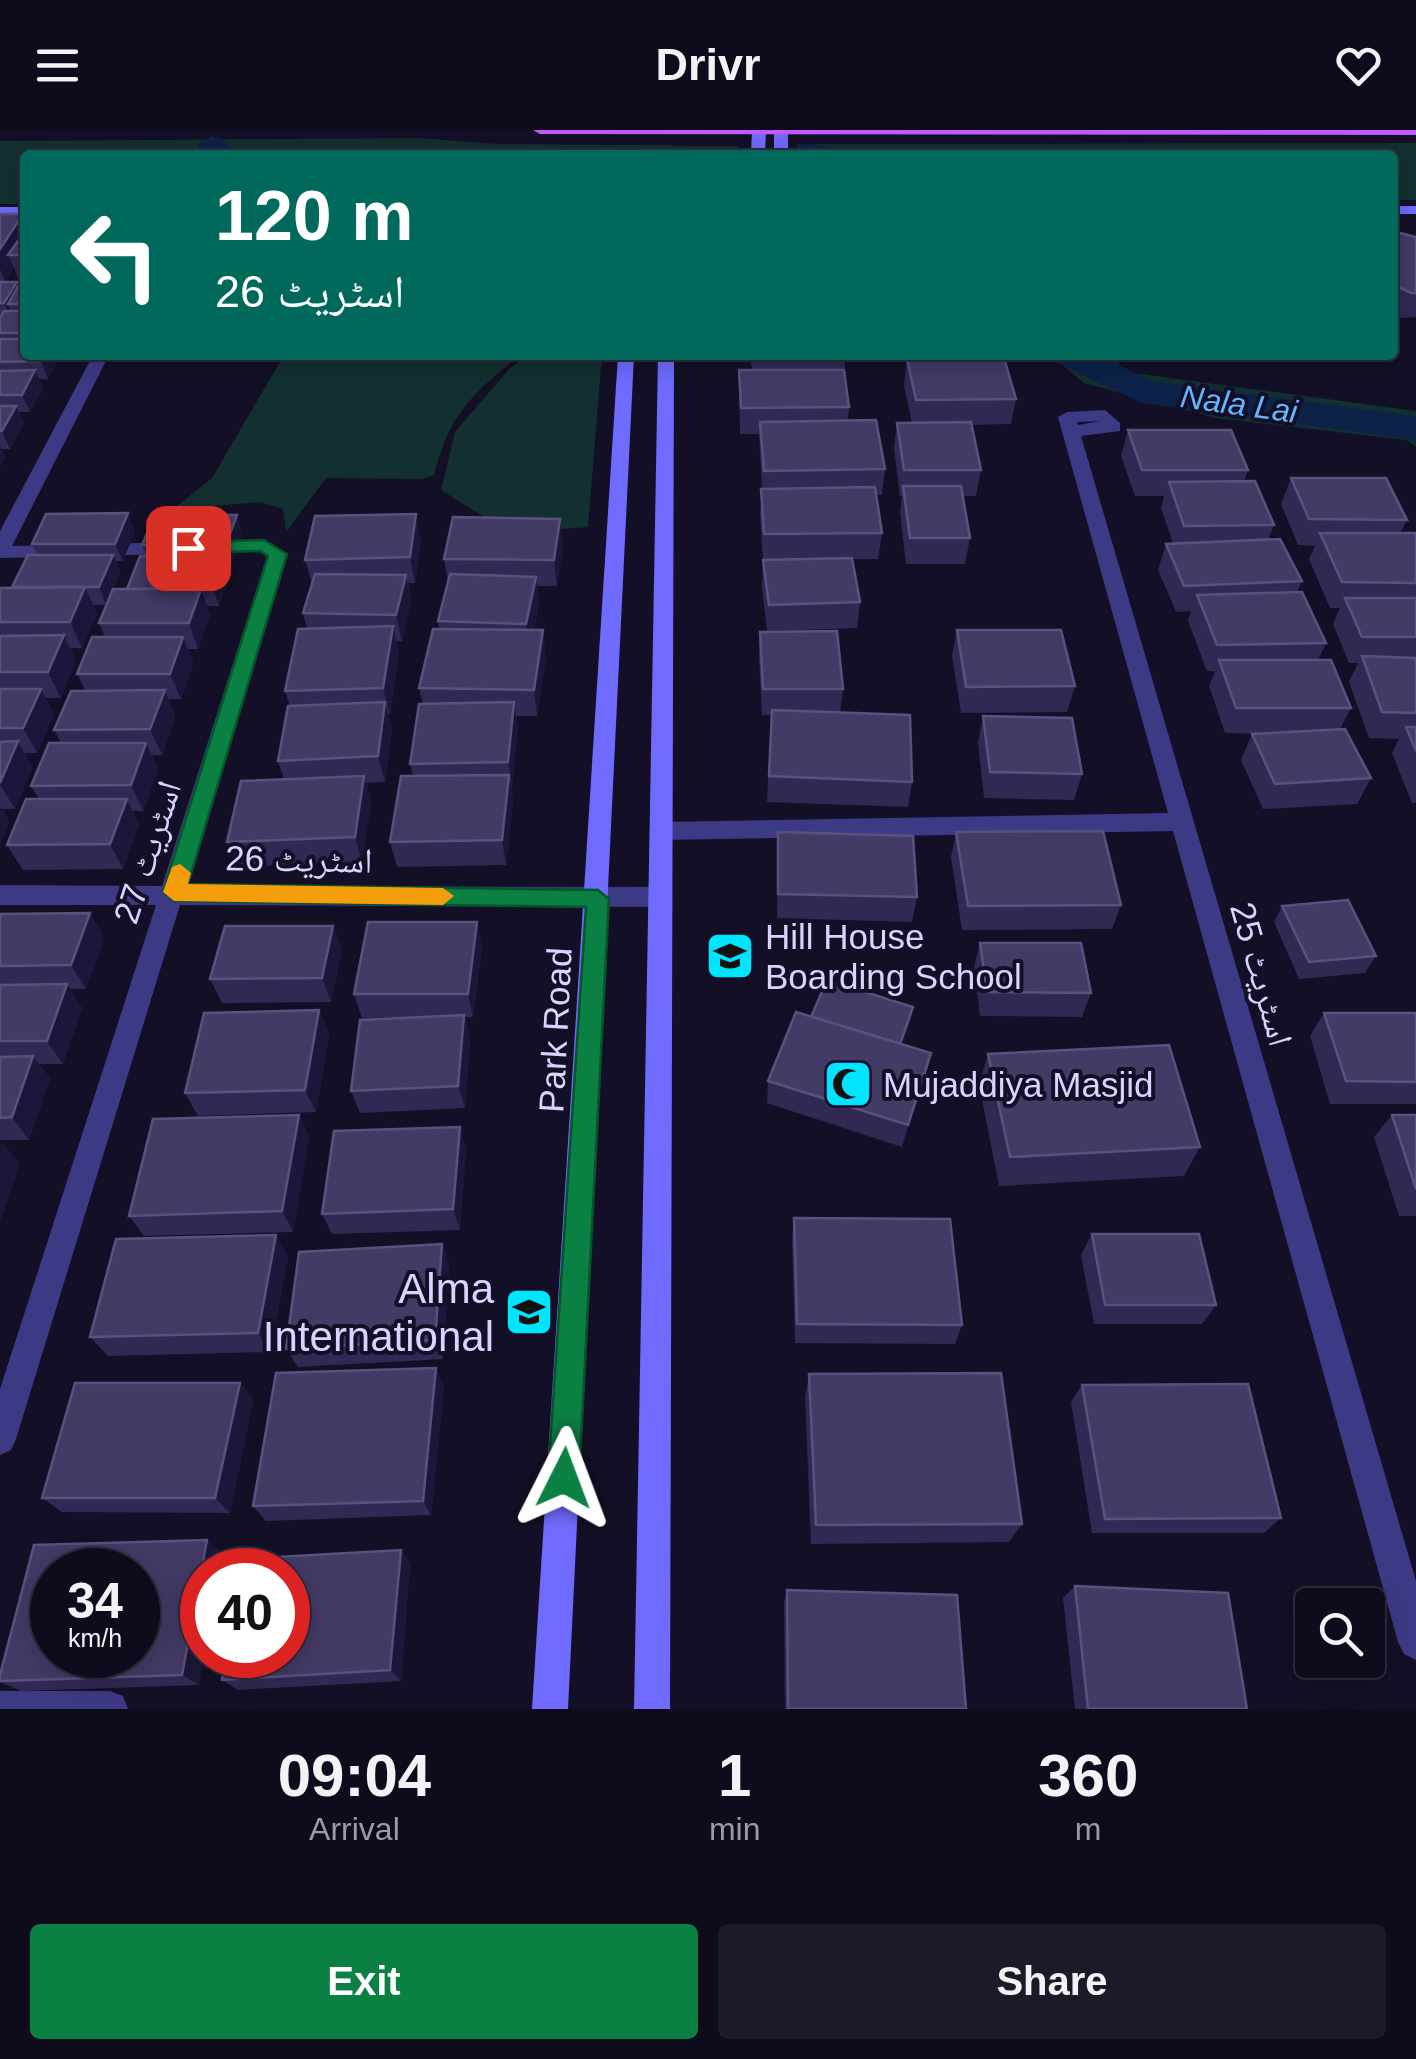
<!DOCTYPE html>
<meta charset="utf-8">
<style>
body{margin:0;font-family:Helvetica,"Noto Naskh Arabic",sans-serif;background:#1c1929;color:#f1f3f6;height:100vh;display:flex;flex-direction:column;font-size:38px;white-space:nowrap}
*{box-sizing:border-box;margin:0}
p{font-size:32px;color:#9b9ba3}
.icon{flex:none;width:55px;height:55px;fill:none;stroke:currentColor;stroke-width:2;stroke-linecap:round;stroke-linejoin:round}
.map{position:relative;height:1579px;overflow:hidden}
.drawer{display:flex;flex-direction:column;background:#0e0b1c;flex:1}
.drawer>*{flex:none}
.guide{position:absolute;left:20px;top:20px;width:1378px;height:210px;border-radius:10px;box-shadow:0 5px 25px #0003,0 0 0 2px #2e2b3b;background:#00695c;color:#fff;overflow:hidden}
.tools{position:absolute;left:1295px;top:1458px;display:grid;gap:20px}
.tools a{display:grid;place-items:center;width:90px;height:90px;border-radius:10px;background:#0e0b1c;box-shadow:0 5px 25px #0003,0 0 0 2px #2e2b3b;font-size:50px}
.speed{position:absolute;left:30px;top:1418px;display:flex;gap:20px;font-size:50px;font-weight:700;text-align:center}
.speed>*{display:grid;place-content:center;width:130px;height:130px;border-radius:50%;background:#0e0b1c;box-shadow:0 5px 25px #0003,0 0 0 2px #2e2b3b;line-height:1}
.speed small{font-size:25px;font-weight:400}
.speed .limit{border:15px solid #d22;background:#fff;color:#111}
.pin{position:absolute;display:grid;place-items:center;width:85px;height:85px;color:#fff;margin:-42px;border-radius:20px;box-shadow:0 5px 15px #0006}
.me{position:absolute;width:110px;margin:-55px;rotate:3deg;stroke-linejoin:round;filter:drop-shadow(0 0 8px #0008)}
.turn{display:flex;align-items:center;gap:35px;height:210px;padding:0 30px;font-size:45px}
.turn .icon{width:130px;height:130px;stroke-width:2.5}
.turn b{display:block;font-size:70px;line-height:85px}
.eta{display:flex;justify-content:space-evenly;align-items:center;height:170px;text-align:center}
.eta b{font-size:60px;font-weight:600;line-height:70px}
.primary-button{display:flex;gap:20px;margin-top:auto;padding:20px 30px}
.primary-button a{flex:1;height:115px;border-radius:10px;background:#0b8043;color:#fff;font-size:40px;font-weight:600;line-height:115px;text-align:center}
.primary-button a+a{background:#1c1929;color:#f1f3f6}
header{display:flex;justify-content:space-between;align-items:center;height:130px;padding:0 30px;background:#0e0b1c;font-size:45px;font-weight:600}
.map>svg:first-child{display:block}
</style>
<header><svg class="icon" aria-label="menu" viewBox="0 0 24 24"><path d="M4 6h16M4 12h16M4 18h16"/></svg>Drivr<svg class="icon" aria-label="heart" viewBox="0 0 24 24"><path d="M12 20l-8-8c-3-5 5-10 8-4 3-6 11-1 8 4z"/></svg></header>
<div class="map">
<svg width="1416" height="1579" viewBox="0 0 1416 1579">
<rect width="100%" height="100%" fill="#130f26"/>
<g fill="#12302f">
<path d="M416 8 498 14 738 16 737 25H25V74H0V11Z"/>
<path d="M1416 13V70H1393L1392 25H799L797 14Z"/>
<path d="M284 225H520C471 265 450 283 434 345L422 349 326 348 286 402 283 379 260 372 215 376 205 400 152 396 212 348Z"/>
<path d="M528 225H602L588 397 510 403 441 360 455 302 509 239Z"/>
<path d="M1051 225H1111L1126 242 1416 281V316L1406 310 1216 288 1084 253Z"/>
</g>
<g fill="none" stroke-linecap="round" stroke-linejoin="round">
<g fill="#0c2248" fill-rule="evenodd">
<path d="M212 6 223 9 235 25H204L197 15Z"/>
<path d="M808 13 832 18 836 25H795L797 15Z"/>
<path d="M1051 225H1099L1151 251 1416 286V310L1142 273 1057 233Z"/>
</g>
<g fill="#3d3a85" fill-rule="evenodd">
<path d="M93 225H109L12 416 264 410 288 425 186 756 659 757 668 760 671 767 668 774 659 777 180 775 16 1309 11 1320 0 1325V1259L156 775H0V755L162 756 267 427 260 422 0 428V401Z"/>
<path d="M1105 280 1120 293V301L1081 306 1416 1451V1530L1404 1524 1398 1512 1173 701 661 710 649 701 661 692 1168 683 1058 287 1067 282ZM1100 291 1078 295 1077 292Z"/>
<path d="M0 1561H110L123 1566 128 1579H0Z"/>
</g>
<g fill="#6f6bff" fill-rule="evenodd">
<path d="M752 0H766L765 25H751Z"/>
<rect x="774" y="0" width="14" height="25"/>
<rect x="1392" y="76" width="24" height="8"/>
<rect x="0" y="77" width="25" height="8"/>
<path d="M618 225H634L568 1579H532Z"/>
<path d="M658 225H674L670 1579H634Z"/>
</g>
<path fill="#c25bff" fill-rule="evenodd" d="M533 0H1416V5L540 4Z"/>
</g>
<g fill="#312854">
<path d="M0 84H23L25 89V150L18 149 14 138 5 152H0Z"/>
<path d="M1392 101 1416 107V187L1400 188 1392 184Z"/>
<path d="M0 152H17L18 156 25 153V225L60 226 48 249H39L43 258 30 282H19L24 293 10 319H1L5 327 0 337Z"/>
<path d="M750 225H845V242L849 277 848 291 885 339 882 365H876L882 403 878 429H852L860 472 857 498 767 501 762 457 763 430 760 385 762 359 759 304H740L739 240H752Z"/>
<path d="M907 229 1016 269 1011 294 971 295 981 340 976 366H963L970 408 965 434H906L900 382 902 366H900L894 318 897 293H912L904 255Z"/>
<path d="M1128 300 1248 340 1244 351 1274 395 1268 410 1302 451 1297 462 1326 513 1318 530 1351 578 1340 599 1371 648 1357 674 1263 679 1241 630 1252 604H1264L1225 603 1209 556 1215 541H1207L1188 491 1191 481 1176 482 1158 440 1166 414 1173 413 1161 378 1164 366H1135L1121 326Z"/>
<path d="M1291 348 1407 390 1400 403H1416V673H1412L1392 623 1399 609 1369 608 1349 552 1358 533H1349L1333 494 1340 478H1330L1309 429 1315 416 1298 415 1281 374Z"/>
<path d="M135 401 123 431H116L120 442 113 459H127L147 426 142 415 242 402 232 433H227L230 444 219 476H207L210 485 198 519H188L193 533 181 569H168L175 586 162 625H152L158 639 143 681H133L139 694 123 739 23 740 7 715 39 669 31 656 61 613 54 600 85 560 77 544 105 507 99 493 106 475H93L97 483 82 518H70L76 531 61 568H45L54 584 37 623H25L32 637 15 679H2L9 692 0 714V458H13L37 425 32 414Z"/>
<path d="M421 410 415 453H408L411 471 402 511H396L399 522 390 584H388L392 598 385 652 366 653 371 672 362 732 237 737 227 712 284 649 278 631 290 576 285 561 307 499 303 483 312 454 305 430Z"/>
<path d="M563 415 557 456H537L539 473 534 500 546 526 537 586H516L518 598 512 658H511L513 670 506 735 397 737 390 712 413 646 410 634 423 574 419 558 439 499 438 491 448 452 444 429Z"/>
<path d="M957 500 1075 556 1067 582 961 583 952 526Z"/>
<path d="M760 502 843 559 840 583 912 652 908 677 767 672 771 585H762L759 528Z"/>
<path d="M983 586 1082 644 1074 670 984 668 978 612Z"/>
<path d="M778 702 917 767 912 792 777 788Z"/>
<path d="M956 702 1121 775 1112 799 962 800 951 727Z"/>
<path d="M1282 776 1376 826 1365 843 1299 849 1274 792Z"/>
<path d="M90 783 104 808 86 859H70L82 878 63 934H39L50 949 29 1010H0V784Z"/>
<path d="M477 792 482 817 473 887H465L470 908 465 978 360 983 351 961 409 887 362 888 354 864Z"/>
<path d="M333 796 342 820 331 872 222 873 210 849Z"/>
<path d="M980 813 1091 863 1082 887 980 886 974 837Z"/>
<path d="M913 877 910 893 902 914 931 923 925 946 902 1017 767 973 768 951 811 887Z"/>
<path d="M319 880 329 904 316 982 198 986 185 963Z"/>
<path d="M1324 883H1416V974H1330L1310 906Z"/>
<path d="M988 924 1200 1017 1184 1046 999 1056 979 954Z"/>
<path d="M299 985 309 1007 293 1102 144 1106 129 1086Z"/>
<path d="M1392 985H1416V1086H1399L1374 1007Z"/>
<path d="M466 1019 460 1100 332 1104 322 1084Z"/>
<path d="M794 1088 962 1195 955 1214 795 1213 792 1109Z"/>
<path d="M1092 1104 1216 1175 1202 1194H1094L1081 1125Z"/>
<path d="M442 1114 449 1134 443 1229 298 1237 286 1219Z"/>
<path d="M288 1126 270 1222 108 1226 90 1207Z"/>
<path d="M809 1244 1022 1394 1009 1412 811 1414 805 1267Z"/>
<path d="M240 1253 253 1270 230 1383 62 1382 42 1368Z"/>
<path d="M1082 1255 1281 1388 1264 1403H1092L1071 1272Z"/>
<path d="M444 1256 431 1385 266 1391 253 1376Z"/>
<path d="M207 1410 222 1424 202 1525H204L199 1555 21 1561 0 1552V1545Z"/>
<path d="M401 1420 410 1434 401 1551 238 1560 222 1550Z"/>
<path d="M1075 1456 1247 1579H1075L1063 1468Z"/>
<path d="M787 1460 966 1579H785L784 1473Z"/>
</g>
<g fill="#1d163a">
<path d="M23 84 25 89V121L8 125 14 138 5 152 0 139V119Z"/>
<path d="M17 152 24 169 8 174 13 187 11 190 4 173Z"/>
<path d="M44 225 60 226 48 249 41 231Z"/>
<path d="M35 240 43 258 30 282 22 265Z"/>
<path d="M16 276 24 293 10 319 2 301Z"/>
<path d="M0 316 5 327 0 337Z"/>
<path d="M128 383 135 401 123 431 115 414Z"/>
<path d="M416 384 421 410 415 453 410 427Z"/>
<path d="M237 385 242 402 232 433 226 415Z"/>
<path d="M560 389 563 415 557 456 554 430Z"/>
<path d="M113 425 120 442 106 475 99 457Z"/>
<path d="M224 426 230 444 219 476 213 458Z"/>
<path d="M406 445 411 471 402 511 396 485Z"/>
<path d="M536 447 539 473 530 520 526 494Z"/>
<path d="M85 457 97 483 82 518 70 492Z"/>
<path d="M201 459 210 485 198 519 189 493Z"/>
<path d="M393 496 399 522 390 584 383 558Z"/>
<path d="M543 500 546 526 537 586 534 560Z"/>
<path d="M64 505 76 531 61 568 48 542Z"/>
<path d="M183 507 193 533 181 569 170 544Z"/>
<path d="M41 559 54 584 37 623 23 598Z"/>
<path d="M165 560 175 586 162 625 150 599Z"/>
<path d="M385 572 392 598 385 652 378 626Z"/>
<path d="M514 572 518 598 512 658 508 632Z"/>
<path d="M18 611 32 637 15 679 0 654Z"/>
<path d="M146 613 158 639 143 681 131 655Z"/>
<path d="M509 645 513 670 506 735 502 710Z"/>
<path d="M364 646 371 672 362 732 355 707Z"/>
<path d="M127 669 139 694 123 739 110 714Z"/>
<path d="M0 676 9 692 0 714Z"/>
<path d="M90 783 104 808 86 859 71 835Z"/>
<path d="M477 792 482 817 473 887 468 864Z"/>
<path d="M333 796 342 820 331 872 322 848Z"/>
<path d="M67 854 82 878 63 934 47 911Z"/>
<path d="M913 877 910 893 894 937 897 921Z"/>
<path d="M319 880 329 904 316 982 305 960Z"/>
<path d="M464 885 470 908 465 978 458 956Z"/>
<path d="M931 923 925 946 902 1017 908 995Z"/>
<path d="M33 926 50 949 29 1010 12 987Z"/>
<path d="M299 985 309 1007 293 1102 282 1081Z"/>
<path d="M460 997 466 1019 460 1100 453 1079Z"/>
<path d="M2 1012 20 1034 0 1093V1018Z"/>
<path d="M276 1105 288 1126 270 1222 258 1203Z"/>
<path d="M442 1114 449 1134 443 1229 435 1210Z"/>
<path d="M436 1238 444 1256 431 1385 423 1371Z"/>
<path d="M240 1253 253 1270 230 1383 215 1368Z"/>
<path d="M207 1410 222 1424 220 1440H202V1525H204L199 1555 182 1545Z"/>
<path d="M401 1420 410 1434 401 1551 390 1540Z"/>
</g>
<g fill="#433a66" stroke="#5a527e" stroke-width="2.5" fill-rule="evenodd">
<path d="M0 84H23L0 119Z"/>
<path d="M25 101V125H8Z"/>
<path d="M1392 101 1416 107V163H1411L1392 154Z"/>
<path d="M0 152H17L4 173H0Z"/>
<path d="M20 153H25V174H8Z"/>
<path d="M4 181H25V203H0V188Z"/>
<path d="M0 209H25V225H44L41 231 0 232Z"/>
<path d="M754 225H845L846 227 754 230Z"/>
<path d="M1004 228 1016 269 916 270 907 229Z"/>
<path d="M35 240 22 265H0V241Z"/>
<path d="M739 240H844L849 277 741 278Z"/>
<path d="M0 276H16L2 301H0Z"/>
<path d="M876 290 885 339 764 341 760 292Z"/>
<path d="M971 292 981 340H904L897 293Z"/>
<path d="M1128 300H1231L1248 340H1142Z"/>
<path d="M1291 348H1386L1407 390 1309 389Z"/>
<path d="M1255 351 1274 395 1184 396 1169 352Z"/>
<path d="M903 356H961L970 408H910Z"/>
<path d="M875 357 882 403 764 404 761 359Z"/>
<path d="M128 383 115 414H32L46 384Z"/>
<path d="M416 384 410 427 305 430 315 386Z"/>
<path d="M155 385H237L226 415H142Z"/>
<path d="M453 387 560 389 554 430 444 429Z"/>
<path d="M1320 403H1416V453L1342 452Z"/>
<path d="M1280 409 1302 451 1184 456 1166 414Z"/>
<path d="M28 425H113L99 457H12Z"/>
<path d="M140 426H224L213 458 127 459Z"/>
<path d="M852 428 860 472 769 475 763 430Z"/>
<path d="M315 444 406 445 396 485 303 483Z"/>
<path d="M450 444 536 447 526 494 438 491Z"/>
<path d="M85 457 70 492H0V458Z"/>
<path d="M113 459H201L189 493H99Z"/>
<path d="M1302 462 1326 513 1217 515 1197 465Z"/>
<path d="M1345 468H1416V507H1362Z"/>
<path d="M393 496 383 558 285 561 298 499Z"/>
<path d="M433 499 543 500 534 560 419 558Z"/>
<path d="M957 500H1061L1075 556 966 557Z"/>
<path d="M837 501 843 559H763L760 502Z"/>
<path d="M64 505 48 542H0V506Z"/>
<path d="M92 507H183L170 544H77Z"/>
<path d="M1362 526 1416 528V583L1382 582Z"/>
<path d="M1219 530H1331L1351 578H1236Z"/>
<path d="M0 559H41L23 598H0Z"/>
<path d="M165 560 150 599 54 600 71 561Z"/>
<path d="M385 572 378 626 278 631 288 576Z"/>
<path d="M514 572 508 632 410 634 419 574Z"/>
<path d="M772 580 910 585 912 652 769 646Z"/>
<path d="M983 586 1072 588 1082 644 990 642Z"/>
<path d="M1406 597H1416V621Z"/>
<path d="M1345 599 1371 648 1275 654 1252 604Z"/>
<path d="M18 611 0 653V612Z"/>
<path d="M49 613H146L131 655 31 656Z"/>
<path d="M509 645 502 710 390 712 401 646Z"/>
<path d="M364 646 355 707 227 712 241 651Z"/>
<path d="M26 669H127L110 714 7 715Z"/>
<path d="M1103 701 1121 775 968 776 956 702Z"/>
<path d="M778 702 913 706 917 767 778 764Z"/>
<path d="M1348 770 1376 826 1309 832 1282 776Z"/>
<path d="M90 783 71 835 0 836V784Z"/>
<path d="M368 792H477L468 864H354Z"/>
<path d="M225 796H333L322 848 210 849Z"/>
<path d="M980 813H1081L1091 863 987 862Z"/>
<path d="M827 850 913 877 900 914 811 887Z"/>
<path d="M67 854 47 911H0V855Z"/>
<path d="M319 880 305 960 185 963 204 883Z"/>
<path d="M796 882 931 923 908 995 768 951Z"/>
<path d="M1324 883H1416V952L1346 951Z"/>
<path d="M464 885 458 956 351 961 360 890Z"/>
<path d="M1169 915 1200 1017 1010 1027 988 924Z"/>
<path d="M33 926 12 987 0 988V927Z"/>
<path d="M299 985 282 1081 129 1086 153 989Z"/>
<path d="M1392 985H1416V1059Z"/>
<path d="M460 997 453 1079 322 1084 334 1001Z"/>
<path d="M794 1088 950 1089 962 1195 797 1194Z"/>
<path d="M1092 1104H1199L1216 1175H1105Z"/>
<path d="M276 1105 258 1203 90 1207 116 1109Z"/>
<path d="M442 1114 435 1210 286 1219 299 1122Z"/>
<path d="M436 1238 423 1371 253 1376 276 1243Z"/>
<path d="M1001 1243 1022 1394 816 1395 809 1244Z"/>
<path d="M75 1253H240L215 1368H42Z"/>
<path d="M1248 1254 1281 1388 1105 1389 1082 1255Z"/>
<path d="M207 1410 182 1545 0 1551V1545L34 1415ZM52 1440H138V1525H52Z"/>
<path d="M401 1420 390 1540 222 1550 226 1525H288V1440H239L241 1429Z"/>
<path d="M1075 1456 1228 1463 1247 1579H1088Z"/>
<path d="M787 1460 957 1465 966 1579H788Z"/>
</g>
<path fill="#0b8043" stroke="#07532c" stroke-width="2.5" d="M264 410 287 424 188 754 598 760 609 769 579 1348 574 1358 564 1363 553 1358 548 1348 586 777 174 771 163 762 268 426 260 421 188 423 180 418 188 412Z"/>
<path fill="#f59e0b" d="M180 734 191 743 188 754 443 758 454 766 443 775 174 771 163 762 172 737Z"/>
<defs>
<g id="school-square" transform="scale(2.5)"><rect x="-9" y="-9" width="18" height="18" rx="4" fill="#00e5ff" stroke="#130f26"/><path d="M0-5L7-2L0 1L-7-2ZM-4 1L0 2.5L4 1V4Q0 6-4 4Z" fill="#111"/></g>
<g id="mosque-square" transform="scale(2.5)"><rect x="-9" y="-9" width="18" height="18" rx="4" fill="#00e5ff" stroke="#130f26"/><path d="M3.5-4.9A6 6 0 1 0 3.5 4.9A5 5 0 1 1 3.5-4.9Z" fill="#111"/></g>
</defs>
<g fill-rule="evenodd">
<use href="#school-square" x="730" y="826"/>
<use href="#mosque-square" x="848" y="954"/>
<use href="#school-square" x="529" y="1182"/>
</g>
<g text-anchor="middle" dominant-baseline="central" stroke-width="8" stroke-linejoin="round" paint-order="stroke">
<g font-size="32" font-style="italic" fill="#62b6ff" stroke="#130f26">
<text transform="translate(1239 274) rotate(8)">Nala Lai</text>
</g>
<g font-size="35" fill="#d9d4ff" stroke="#130f26">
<text transform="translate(147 722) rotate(-72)">اسٹریٹ 27</text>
<text transform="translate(299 729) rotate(1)">اسٹریٹ 26</text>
<text transform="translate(1262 844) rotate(74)">اسٹریٹ 25</text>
<text transform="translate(555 900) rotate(-87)">Park Road</text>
</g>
<g font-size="35" fill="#d9d4ff" stroke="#130f26" text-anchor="start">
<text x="765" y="806">Hill House<tspan x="765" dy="40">Boarding School</tspan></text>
<text x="883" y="954">Mujaddiya Masjid</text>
</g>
<g font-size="42" fill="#d9d4ff" stroke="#130f26" text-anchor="end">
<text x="494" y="1158">Alma<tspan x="494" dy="48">International</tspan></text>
</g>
</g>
</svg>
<div class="tools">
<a><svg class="icon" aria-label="search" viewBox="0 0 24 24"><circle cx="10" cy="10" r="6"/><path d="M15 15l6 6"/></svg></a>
</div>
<div class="speed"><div>34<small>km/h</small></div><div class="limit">40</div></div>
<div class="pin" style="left:188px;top:418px;background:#d93025"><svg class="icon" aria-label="arrive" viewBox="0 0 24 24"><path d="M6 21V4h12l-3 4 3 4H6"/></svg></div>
<svg class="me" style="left:564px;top:1348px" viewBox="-20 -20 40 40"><path d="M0-17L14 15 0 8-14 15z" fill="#0b8043" stroke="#fff" stroke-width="4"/></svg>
<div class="guide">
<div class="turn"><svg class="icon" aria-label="left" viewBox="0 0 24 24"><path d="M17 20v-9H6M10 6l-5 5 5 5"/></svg><div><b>120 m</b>اسٹریٹ 26</div></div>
</div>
</div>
<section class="drawer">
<div class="eta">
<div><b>09:04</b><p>Arrival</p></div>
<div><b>1</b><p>min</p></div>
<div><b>360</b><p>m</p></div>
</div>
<div class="primary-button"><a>Exit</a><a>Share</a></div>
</section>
